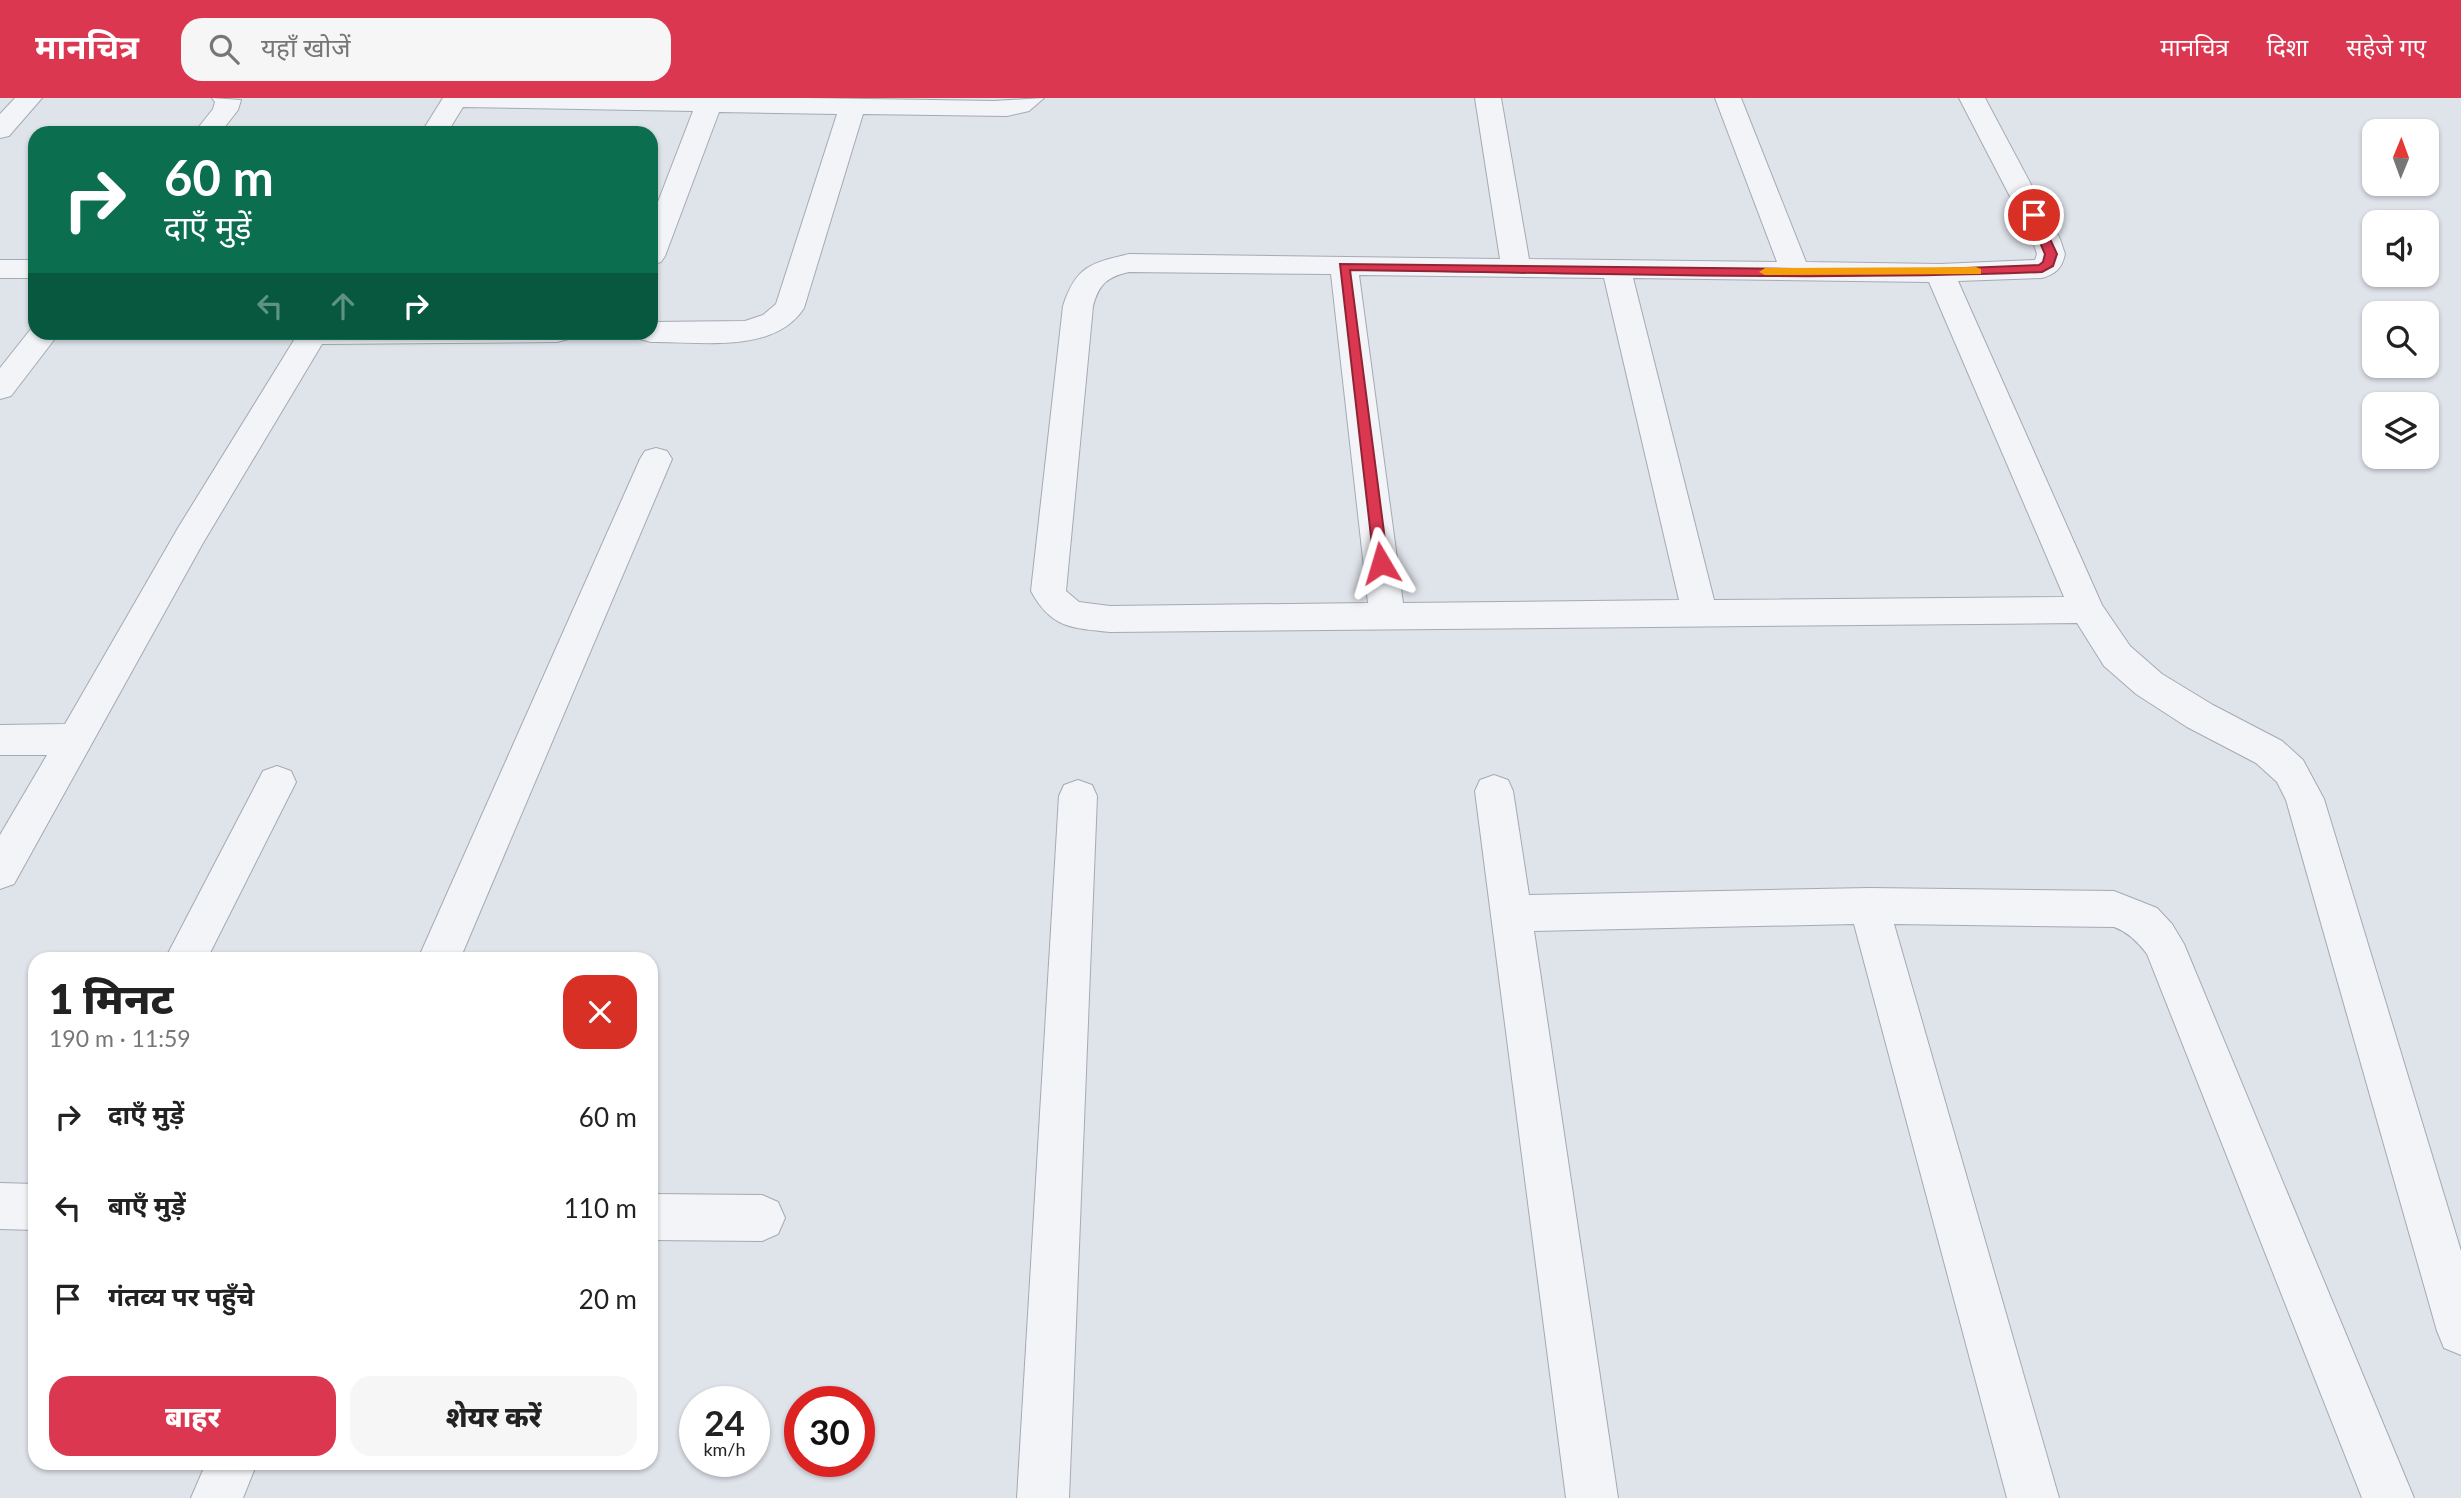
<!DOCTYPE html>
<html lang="hi">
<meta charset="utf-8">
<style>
body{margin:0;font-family:Lato,"Noto Sans Devanagari",sans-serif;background:#f6f6f6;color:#222;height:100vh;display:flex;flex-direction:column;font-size:26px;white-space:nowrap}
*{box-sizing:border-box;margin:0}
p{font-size:23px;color:#767676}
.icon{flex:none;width:38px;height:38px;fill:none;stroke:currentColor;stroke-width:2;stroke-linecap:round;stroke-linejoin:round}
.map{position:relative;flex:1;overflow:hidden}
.details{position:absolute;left:28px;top:854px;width:630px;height:518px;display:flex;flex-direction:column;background:#fff;border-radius:21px;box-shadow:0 2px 5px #0004}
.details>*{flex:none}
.hud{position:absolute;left:28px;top:28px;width:630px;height:214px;border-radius:21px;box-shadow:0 2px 5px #0004;background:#0b6e4f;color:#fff;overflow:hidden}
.needle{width:46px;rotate:1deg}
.buttons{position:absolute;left:2362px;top:21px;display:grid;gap:14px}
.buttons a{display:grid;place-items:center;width:77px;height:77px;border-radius:14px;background:#fff;box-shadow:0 2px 5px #0004;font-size:35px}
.speed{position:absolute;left:679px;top:1288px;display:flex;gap:14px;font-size:35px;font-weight:700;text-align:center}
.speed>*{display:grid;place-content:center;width:91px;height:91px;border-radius:50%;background:#fff;box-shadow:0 2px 5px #0004;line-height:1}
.speed small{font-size:18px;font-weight:400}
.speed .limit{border:10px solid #d22;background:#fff;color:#111}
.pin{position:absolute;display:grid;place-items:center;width:60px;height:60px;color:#fff;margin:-30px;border:4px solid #fff;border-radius:50%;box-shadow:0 2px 7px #0007}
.me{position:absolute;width:77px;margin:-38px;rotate:353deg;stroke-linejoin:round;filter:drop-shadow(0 0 5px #0008)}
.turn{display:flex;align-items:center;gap:24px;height:147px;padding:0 21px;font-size:32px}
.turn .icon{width:91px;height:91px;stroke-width:2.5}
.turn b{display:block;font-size:49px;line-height:60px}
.lanes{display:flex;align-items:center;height:66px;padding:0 21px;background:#0003;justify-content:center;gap:35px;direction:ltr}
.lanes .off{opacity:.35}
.round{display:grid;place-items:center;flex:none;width:74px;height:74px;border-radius:21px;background:#f6f6f6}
.summary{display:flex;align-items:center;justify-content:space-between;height:119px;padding:0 21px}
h1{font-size:42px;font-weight:800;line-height:52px}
.action{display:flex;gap:14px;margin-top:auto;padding:14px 21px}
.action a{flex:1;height:80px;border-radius:21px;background:#dc3751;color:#fff;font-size:28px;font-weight:800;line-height:80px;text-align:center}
.action a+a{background:#f6f6f6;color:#222}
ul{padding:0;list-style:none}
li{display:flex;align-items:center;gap:21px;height:91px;padding:0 21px}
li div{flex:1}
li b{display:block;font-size:26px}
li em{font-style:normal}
header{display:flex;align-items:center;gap:42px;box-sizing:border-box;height:98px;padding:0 35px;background:#dc3751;color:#fff}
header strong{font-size:33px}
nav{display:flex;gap:38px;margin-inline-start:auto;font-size:24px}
.search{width:490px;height:63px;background:#f6f6f6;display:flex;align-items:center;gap:18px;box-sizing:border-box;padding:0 24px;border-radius:21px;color:#767676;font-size:26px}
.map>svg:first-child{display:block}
</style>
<header>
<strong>मानचित्र</strong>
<div class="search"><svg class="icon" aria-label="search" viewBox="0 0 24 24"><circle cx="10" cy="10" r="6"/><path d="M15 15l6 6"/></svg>यहाँ खोजें</div>
<nav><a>मानचित्र</a><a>दिशा</a><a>सहेजे गए</a></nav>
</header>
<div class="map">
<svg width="2461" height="1400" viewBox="0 0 2461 1400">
<rect width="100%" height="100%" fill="#dfe3ea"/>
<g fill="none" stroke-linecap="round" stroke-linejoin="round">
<g stroke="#a4aab5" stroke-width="2">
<g id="street">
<path d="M15 0H42L9 38 0 40V16Z"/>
<path d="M212 0 241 2 238 12 220 35H194L213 11 215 4Z"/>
<path d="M443 0H805L994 3 1044 0 1029 13 1007 18 863 16 804 210C774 257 699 243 651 244L640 241 636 234H651V224L745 223 763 217 776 206 837 16 719 14 665 158 661 164 651 167V122L693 13 463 9 447 35H421Z"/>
<path d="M1475 0H1501L1529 161 1777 164 1715 0H1741L1806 164 1940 166 2035 162 2037 156 2032 141 1959 0H1985L2060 141 2065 156C2062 170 2056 176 2042 180L1958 183 2102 507 2130 548 2162 576 2213 607 2282 643 2303 662 2324 701 2461 1153V1257L2444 1250 2437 1233 2286 702 2277 684 2256 665 2187 629 2136 596 2104 568 2077 525 1110 534C1071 530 1051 530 1031 493L1063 208C1076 168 1091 165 1129 156L1500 161ZM1129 174 1331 176 1368 505 1110 508 1079 504 1066 493 1093 208C1099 186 1107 179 1129 174ZM1359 177 1604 180 1679 502 1403 505ZM1633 180 1929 184 2064 499 1714 502Z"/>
<rect x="0" y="162" width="35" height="18"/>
<path d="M34 227 35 234H60L11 298 0 301V270Z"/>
<path d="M299 234H572L568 241 557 244 322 246 203 445 14 786 0 791V737L47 657H0V627L65 626 178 430Z"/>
<path d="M656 350 667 353 672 361 460 861H418L640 361 645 353Z"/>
<path d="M277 668 291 673 296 684 207 861H165L263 673Z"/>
<path d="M1494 677 1508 682 1513 693 1529 797 1869 790 2114 793 2157 810 2172 826 2184 846 2414 1400H2362L2147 856C2138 844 2128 834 2114 829L1894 826 2059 1400H2007L1854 826 1534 833 1618 1400H1566L1475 693 1480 682Z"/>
<path d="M1078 682 1092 687 1097 698 1069 1400H1017L1059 698 1064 687Z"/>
<path d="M0 1085 35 1086V1132L0 1131Z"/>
<path d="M651 1096 762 1097 778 1104 785 1120 778 1136 762 1143 651 1142Z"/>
<path d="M206 1365H257L243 1400H191Z"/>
</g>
</g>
<use href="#street" fill="#f2f4f8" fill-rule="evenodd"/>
</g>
<path fill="#dc3751" stroke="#8f2435" stroke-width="2" d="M2034 114 2039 117 2057 156 2053 168 2042 174C1812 183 1581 175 1350 172L1388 465 1381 470 1374 465 1340 166 1794 171H1940L2039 167 2043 164 2045 156 2028 117Z"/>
<path fill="#f59e0b" d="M1976 169 1981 171V176L1765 177 1759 174 1765 170Z"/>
</svg>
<div class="buttons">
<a><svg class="needle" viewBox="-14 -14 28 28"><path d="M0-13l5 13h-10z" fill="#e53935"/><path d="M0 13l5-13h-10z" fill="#767676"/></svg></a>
<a><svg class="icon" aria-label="sound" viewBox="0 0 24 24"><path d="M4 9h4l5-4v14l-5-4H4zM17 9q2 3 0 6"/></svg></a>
<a><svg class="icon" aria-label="search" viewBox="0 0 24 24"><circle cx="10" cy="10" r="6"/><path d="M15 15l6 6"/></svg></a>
<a><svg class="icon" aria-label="layers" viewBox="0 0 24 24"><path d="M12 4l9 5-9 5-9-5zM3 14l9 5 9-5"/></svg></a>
</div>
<div class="speed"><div>24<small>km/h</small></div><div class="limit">30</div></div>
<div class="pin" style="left:2034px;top:117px;background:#d93025"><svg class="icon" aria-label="arrive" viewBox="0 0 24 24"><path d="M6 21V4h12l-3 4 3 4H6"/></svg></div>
<svg class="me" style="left:1381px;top:465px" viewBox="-20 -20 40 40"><path d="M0-17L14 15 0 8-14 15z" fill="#dc3751" stroke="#fff" stroke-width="4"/></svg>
<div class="hud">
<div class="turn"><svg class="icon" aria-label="right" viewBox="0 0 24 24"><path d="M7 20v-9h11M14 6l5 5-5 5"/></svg><div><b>60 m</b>दाएँ मुड़ें</div></div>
<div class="lanes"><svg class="icon off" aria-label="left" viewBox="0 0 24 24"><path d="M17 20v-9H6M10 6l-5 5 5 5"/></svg><svg class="icon off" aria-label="ahead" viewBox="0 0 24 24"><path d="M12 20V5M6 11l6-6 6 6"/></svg><svg class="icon" aria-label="right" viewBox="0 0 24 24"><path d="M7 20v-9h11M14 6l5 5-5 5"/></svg></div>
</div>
<section class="details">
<div class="summary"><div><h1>1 मिनट</h1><p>190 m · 11:59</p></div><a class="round" style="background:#d93025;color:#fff"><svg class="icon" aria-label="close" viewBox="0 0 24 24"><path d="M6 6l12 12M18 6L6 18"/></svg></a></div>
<ul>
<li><svg class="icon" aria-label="right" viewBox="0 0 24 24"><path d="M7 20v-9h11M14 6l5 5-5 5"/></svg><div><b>दाएँ मुड़ें</b></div><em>60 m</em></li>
<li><svg class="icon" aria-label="left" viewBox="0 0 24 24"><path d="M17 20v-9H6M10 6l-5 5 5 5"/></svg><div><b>बाएँ मुड़ें</b></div><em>110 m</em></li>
<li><svg class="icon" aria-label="arrive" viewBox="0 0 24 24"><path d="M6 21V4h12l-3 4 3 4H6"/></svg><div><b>गंतव्य पर पहुँचे</b></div><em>20 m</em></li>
</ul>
<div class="action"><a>बाहर</a><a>शेयर करें</a></div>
</section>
</div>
